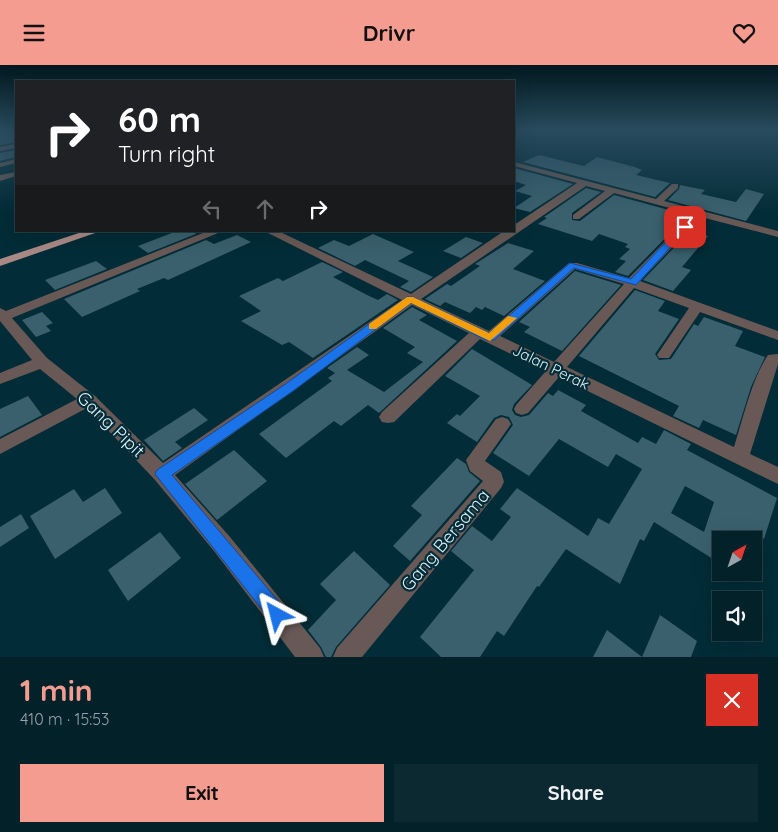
<!DOCTYPE html>
<meta charset="utf-8">
<style>
body{margin:0;font-family:Quicksand,sans-serif;background:#0c2931;color:#f1f3f6;height:100vh;display:flex;flex-direction:column;font-size:19px;white-space:nowrap}
*{box-sizing:border-box;margin:0}
p{font-size:16px;color:#96a3a8}
.icon{flex:none;width:28px;height:28px;fill:none;stroke:currentColor;stroke-width:2;stroke-linecap:round;stroke-linejoin:round}
.map{position:relative;height:592px;overflow:hidden}
.side{display:flex;flex-direction:column;background:#022129;flex:1}
.side>*{flex:none}
.top-card{position:absolute;left:15px;top:15px;width:500px;height:152px;border-radius:0px;box-shadow:0 5px 20px #0002,0 0 0 1px #233e46;background:#202124;color:#fff;overflow:hidden}
.needle{width:32px;rotate:40deg}
.controls{position:absolute;left:712px;top:466px;display:grid;gap:10px}
.controls a{display:grid;place-items:center;width:50px;height:50px;border-radius:0px;background:#022129;box-shadow:0 5px 20px #0002,0 0 0 1px #233e46;font-size:25px}
.pin{position:absolute;display:grid;place-items:center;width:42px;height:42px;color:#fff;margin:-21px;border-radius:10px;box-shadow:0 2px 8px #0006}
.me{position:absolute;width:55px;margin:-28px;rotate:322deg;stroke-linejoin:round;filter:drop-shadow(0 0 4px #0008)}
.turn{display:flex;align-items:center;gap:18px;height:105px;padding:0 20px;font-size:22px}
.turn .icon{width:65px;height:65px;stroke-width:2.5}
.turn b{display:block;font-size:35px;line-height:42px}
.lanes{display:flex;align-items:center;height:48px;padding:0 20px;background:#0003;justify-content:center;gap:25px;direction:ltr}
.lanes .off{opacity:.35}
.round{display:grid;place-items:center;flex:none;width:52px;height:52px;border-radius:0px;background:#0c2931}
.headline{display:flex;align-items:center;justify-content:space-between;height:85px;padding:0 20px}
h1{font-size:30px;font-weight:700;line-height:38px;color:#f59c91}
.cta{display:flex;gap:10px;margin-top:auto;padding:10px 20px}
.cta a{flex:1;height:58px;border-radius:0px;background:#f59c91;color:#111;font-size:20px;font-weight:700;line-height:58px;text-align:center}
.cta a+a{background:#0c2931;color:#f1f3f6}
header{display:flex;justify-content:space-between;align-items:center;height:65px;padding:0 20px;background:#f59c91;color:#111;font-size:22px;font-weight:700}
.map>svg:first-child{display:block}
</style>
<header><svg class="icon" aria-label="menu" viewBox="0 0 24 24"><path d="M4 6h16M4 12h16M4 18h16"/></svg>Drivr<svg class="icon" aria-label="heart" viewBox="0 0 24 24"><path d="M12 20l-8-8c-3-5 5-10 8-4 3-6 11-1 8 4z"/></svg></header>
<div class="map">
<svg width="778" height="592" viewBox="0 0 778 592">
<rect width="100%" height="100%" fill="#022c37"/>
<g fill="#3a606d" fill-rule="evenodd">
<path d="M0 64H9L16 68V77L0 80Z"/>
<path d="M16 85V92L0 96V88Z"/>
<path d="M539 90 584 101 597 92 635 102 642 105 636 110 670 118 655 132 523 97Z"/>
<path d="M514 103 573 119 530 147 514 143 532 131 515 126 526 120 514 116Z"/>
<path d="M680 120 705 125 701 129 736 137 746 124 764 129 746 156 668 135 679 124Z"/>
<path d="M586 123 601 127 572 148V155L580 156 614 130 687 150 686 152 628 211 615 207 626 196 619 194 630 184 625 182 628 179 599 169 592 176 538 159 547 153 544 152Z"/>
<path d="M177 166H192L196 169 148 188 138 181Z"/>
<path d="M690 166 708 171 682 202 691 205 673 226 643 215Z"/>
<path d="M373 169 414 187 398 196 433 212 411 227 400 222 409 216 365 195 355 201 318 183 334 175 349 181Z"/>
<path d="M237 170 251 177 168 215 164 213 137 224 140 226 82 252 64 234 206 175 214 179Z"/>
<path d="M466 172 483 178 461 193 443 186Z"/>
<path d="M508 178 534 186 513 204 545 216 504 251 485 242 482 245 476 242 470 248 445 237 440 241 425 234 447 219 451 221 480 201 475 199Z"/>
<path d="M96 196 107 204 55 225 45 215Z"/>
<path d="M322 197 343 207 333 212 367 230 378 235 387 229 398 235 313 293 289 277 282 280 241 256 261 246 239 231 278 213 283 216Z"/>
<path d="M575 206 621 220 562 286 524 267 530 262 519 257Z"/>
<path d="M635 225 665 236 658 246 679 254 655 289 659 295 671 294 694 259 698 261 704 252 743 266 735 281 765 292 751 322 736 370 703 355 699 363 673 351 679 341 579 291Z"/>
<path d="M412 242 427 250 419 255 457 276 379 348 368 340 341 361 334 356 286 393 259 369 332 316 328 313 335 308 327 303 357 282 369 290 347 305 384 327 423 297 407 288 415 282 383 263Z"/>
<path d="M42 247 53 258 46 261 51 266 36 272 22 255Z"/>
<path d="M472 284 532 320 514 339 512 345 515 350 521 352 529 350 548 328 553 331 558 325 586 340 581 346 638 378 642 372 656 379 664 365 691 379 687 385 777 433 764 474 756 469 755 475H721V499L654 457 644 476 640 474 620 519 566 484 539 522 537 521 504 571 497 566 480 592H441L420 572 474 505 451 486 472 461 492 476 511 452 500 444 517 423 588 471 598 453 609 459 642 404 616 389 608 402 559 374 529 411 493 388 513 360 509 352 501 350 494 353 477 377 447 358 457 349 460 351 480 331 445 311ZM685 421 714 437 704 467 671 448Z"/>
<path d="M28 331 42 350 0 372V344Z"/>
<path d="M194 343 208 355 175 377 182 383 163 396 144 375Z"/>
<path d="M234 385 267 416 217 455 185 419Z"/>
<path d="M457 393 466 399 469 407 480 416 410 496 393 481 422 450 411 441Z"/>
<path d="M105 423 122 448 55 494 30 451 74 424 83 437Z"/>
<path d="M21 449 29 463 0 482V462Z"/>
<path d="M160 467 181 493 128 536 108 505Z"/>
<path d="M354 486 390 520 336 582 331 592H326L321 582 308 565 336 535 320 519Z"/>
<path d="M660 550 697 576 691 592H593L607 565 642 592Z"/>
</g>
<g fill="none" stroke-linecap="round" stroke-linejoin="round">
<g fill="#685956" fill-rule="evenodd">
<path d="M16 79V83L0 86V82Z"/>
<path d="M16 94V98L0 102V98Z"/>
<path d="M514 97 656 134 672 119H678V123L664 136 778 166V172L701 152 640 216 778 266V275L700 247 669 293H659L657 290 689 243 634 223 567 302 734 382C744 351 751 316 768 290L778 289V299L750 389 778 402V419L559 312 528 348 522 350 516 348 514 344 516 340 546 306 480 274 394 357 388 358 382 357 379 352 382 347 469 268 412 240 175 410 230 472 320 583 324 592H295L214 486 155 415 87 343 0 389V374L77 334 40 304 0 319V308L32 295 0 256V243L6 246 208 166H223L12 253 47 293 95 331 163 398 402 235 264 166H278L411 229 504 166H514V160L577 118 514 101ZM586 121 605 126 573 150V154H579L614 128 692 149 629 213 577 198H569L489 266 421 234ZM575 204 624 219 554 297 500 271Z"/>
<path d="M16 107V111L0 116V110Z"/>
<path d="M502 352 508 354 511 359 485 396 501 407 504 417 501 423 362 592H333L337 583 483 416 470 406 466 395 496 354Z"/>
</g>
<path fill="#a98985" fill-rule="evenodd" d="M85 166H101L0 201V194Z"/>
</g>
<linearGradient id="sky" x2="0" y2="1"><stop stop-color="#01181e"/><stop offset="0.44" stop-color="#284b5e"/><stop offset="1" stop-color="#284b5e" stop-opacity="0"/></linearGradient>
<rect width="778" height="147" fill="url(#sky)"/>
<path fill="#1a73e8" stroke="#114b97" d="M682 160 689 162 636 220 574 203 494 275H486L411 238 293 326 172 410 284 543 286 550 284 556 277 559 271 556 155 409 157 405 284 320 407 232H413L489 268 570 198 631 214Z"/>
<path fill="#f59e0b" d="M407 232H413L489 268 508 251 517 253 490 276 411 238 376 264H369V259Z"/>
<g text-anchor="middle" dominant-baseline="central" stroke-width="4.5" stroke-linejoin="round" paint-order="stroke">
<g font-size="15" fill="#daeff6" stroke="#022c37">
<text transform="translate(551 302) rotate(26)">Jalan Perak</text>
</g>
<g font-size="18" fill="#daeff6" stroke="#022c37">
<text transform="translate(111 359) rotate(44)">Gang Pipit</text>
<text transform="translate(445 475) rotate(-50)">Gang Bersama</text>
</g>
</g>
</svg>
<div class="controls">
<a><svg class="needle" viewBox="-14 -14 28 28"><path d="M0-13l5 13h-10z" fill="#e53935"/><path d="M0 13l5-13h-10z" fill="#96a3a8"/></svg></a>
<a><svg class="icon" aria-label="sound" viewBox="0 0 24 24"><path d="M4 9h4l5-4v14l-5-4H4zM17 9q2 3 0 6"/></svg></a>
</div>
<div class="pin" style="left:685px;top:162px;background:#d93025"><svg class="icon" aria-label="arrive" viewBox="0 0 24 24"><path d="M6 21V4h12l-3 4 3 4H6"/></svg></div>
<svg class="me" style="left:277px;top:550px" viewBox="-20 -20 40 40"><path d="M0-17L14 15 0 8-14 15z" fill="#1a73e8" stroke="#fff" stroke-width="4"/></svg>
<div class="top-card">
<div class="turn"><svg class="icon" aria-label="right" viewBox="0 0 24 24"><path d="M7 20v-9h11M14 6l5 5-5 5"/></svg><div><b>60 m</b>Turn right</div></div>
<div class="lanes"><svg class="icon off" aria-label="left" viewBox="0 0 24 24"><path d="M17 20v-9H6M10 6l-5 5 5 5"/></svg><svg class="icon off" aria-label="ahead" viewBox="0 0 24 24"><path d="M12 20V5M6 11l6-6 6 6"/></svg><svg class="icon" aria-label="right" viewBox="0 0 24 24"><path d="M7 20v-9h11M14 6l5 5-5 5"/></svg></div>
</div>
</div>
<section class="side">
<div class="headline"><div><h1>1 min</h1><p>410 m · 15:53</p></div><a class="round" style="background:#d93025;color:#fff"><svg class="icon" aria-label="close" viewBox="0 0 24 24"><path d="M6 6l12 12M18 6L6 18"/></svg></a></div>
<div class="cta"><a>Exit</a><a>Share</a></div>
</section>
